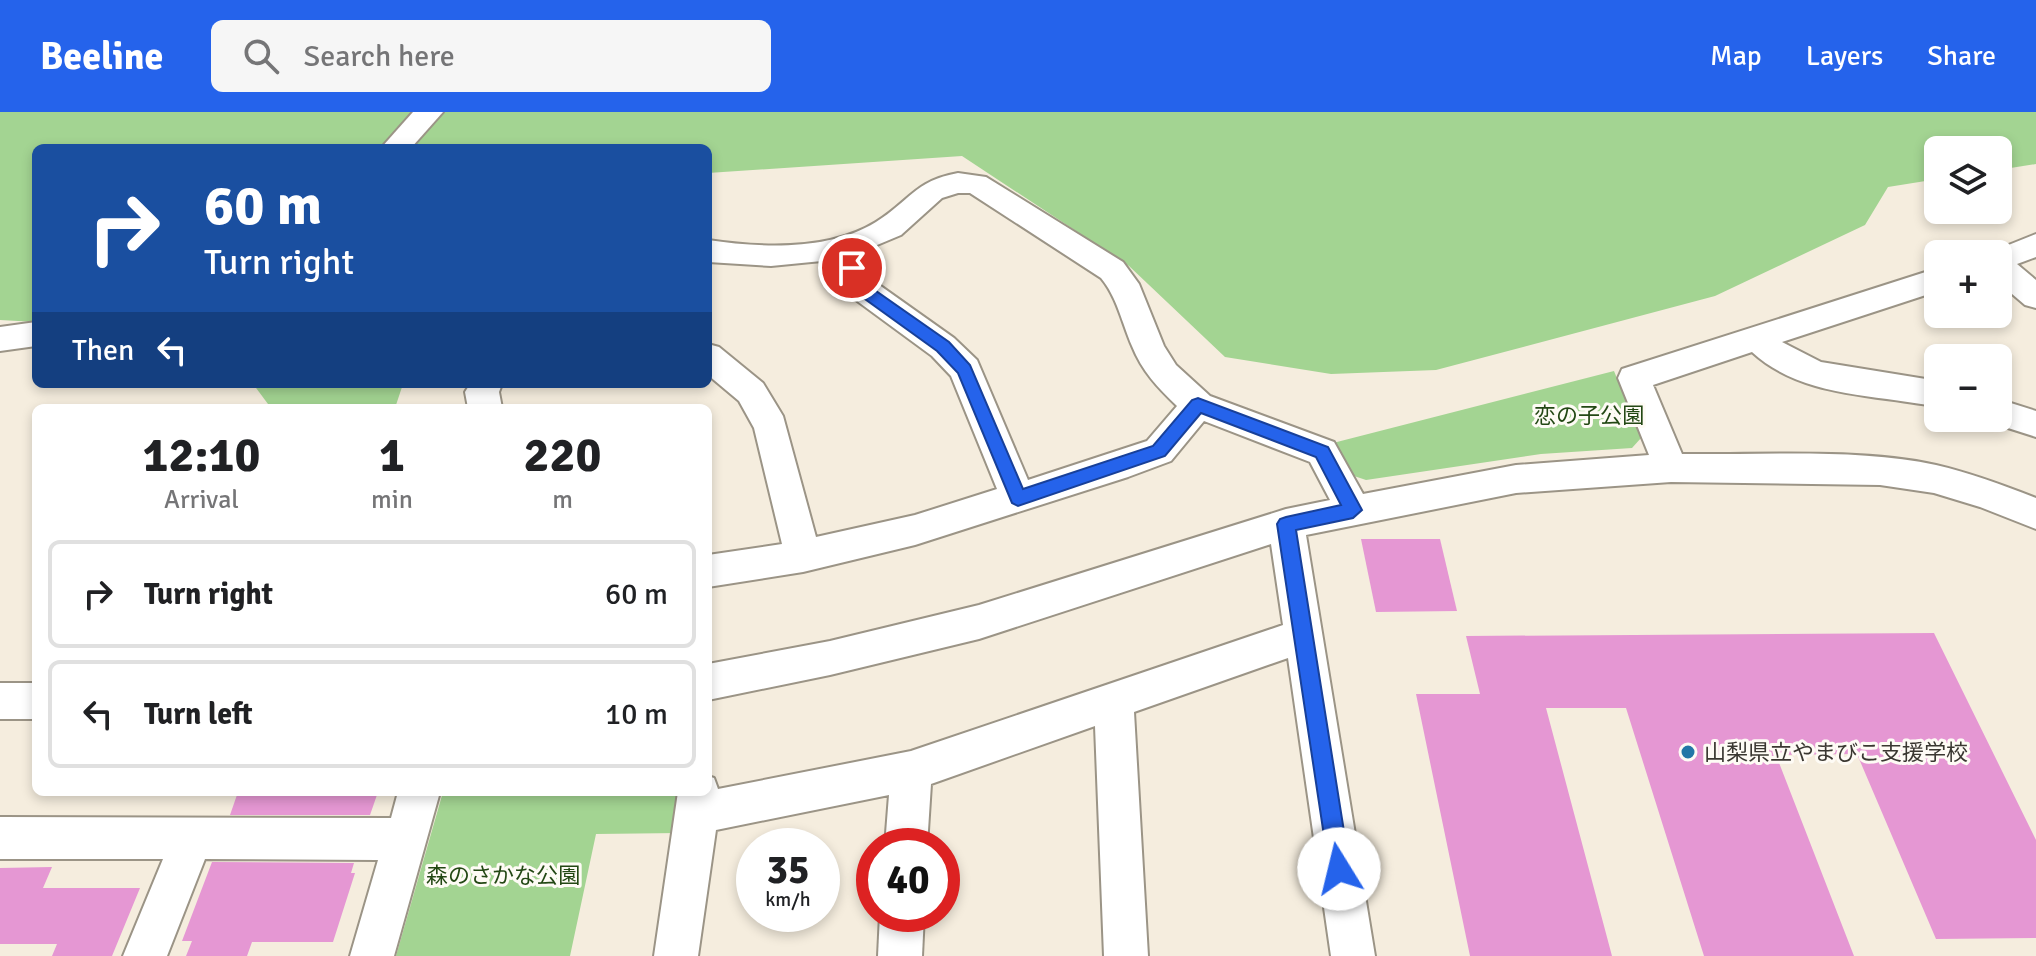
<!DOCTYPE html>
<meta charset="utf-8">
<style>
body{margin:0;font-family:Signika,"Noto Sans JP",sans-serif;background:#f6f6f6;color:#202124;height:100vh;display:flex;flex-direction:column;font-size:30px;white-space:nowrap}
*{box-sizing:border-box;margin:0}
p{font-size:26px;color:#757577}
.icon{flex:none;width:44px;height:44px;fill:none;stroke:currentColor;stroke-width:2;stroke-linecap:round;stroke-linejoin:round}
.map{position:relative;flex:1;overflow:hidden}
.side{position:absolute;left:32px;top:292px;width:680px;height:392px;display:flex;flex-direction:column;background:#fff;border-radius:12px;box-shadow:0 4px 12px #0003}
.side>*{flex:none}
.guide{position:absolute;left:32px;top:32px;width:680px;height:244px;border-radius:12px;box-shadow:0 4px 12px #0003;background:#1a4fa0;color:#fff;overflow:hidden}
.fabs{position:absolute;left:1924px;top:24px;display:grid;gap:16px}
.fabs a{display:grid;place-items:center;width:88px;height:88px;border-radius:12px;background:#fff;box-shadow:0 4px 12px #0003;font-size:40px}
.speed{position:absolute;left:736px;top:716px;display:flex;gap:16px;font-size:40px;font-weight:700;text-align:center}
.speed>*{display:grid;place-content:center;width:104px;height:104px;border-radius:50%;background:#fff;box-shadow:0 4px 12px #0003;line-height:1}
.speed small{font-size:20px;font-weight:400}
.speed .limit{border:12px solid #d22;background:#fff;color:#111}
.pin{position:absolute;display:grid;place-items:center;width:68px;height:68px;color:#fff;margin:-34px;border:4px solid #fff;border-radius:50%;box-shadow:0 2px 8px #0007}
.me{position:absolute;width:88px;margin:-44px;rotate:351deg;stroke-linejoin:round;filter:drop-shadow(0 0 6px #0008)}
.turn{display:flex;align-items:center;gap:28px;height:168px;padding:0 40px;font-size:36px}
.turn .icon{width:104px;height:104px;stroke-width:2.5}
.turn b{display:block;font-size:56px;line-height:68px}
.then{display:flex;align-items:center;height:76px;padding:0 40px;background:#0003;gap:16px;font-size:30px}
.eta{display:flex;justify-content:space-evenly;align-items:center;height:136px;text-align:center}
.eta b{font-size:48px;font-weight:700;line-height:56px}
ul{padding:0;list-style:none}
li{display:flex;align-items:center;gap:24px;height:108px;margin:0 16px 12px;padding:0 24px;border:4px solid #e0e0e0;border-radius:12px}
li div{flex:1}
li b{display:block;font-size:30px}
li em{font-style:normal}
header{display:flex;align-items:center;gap:48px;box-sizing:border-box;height:112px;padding:0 40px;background:#2563eb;color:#fff}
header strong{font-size:38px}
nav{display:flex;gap:44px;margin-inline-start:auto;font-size:28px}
.search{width:560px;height:72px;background:#f6f6f6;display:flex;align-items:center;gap:20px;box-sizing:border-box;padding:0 28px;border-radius:12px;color:#757577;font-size:30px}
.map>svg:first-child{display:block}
</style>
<header>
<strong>Beeline</strong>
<div class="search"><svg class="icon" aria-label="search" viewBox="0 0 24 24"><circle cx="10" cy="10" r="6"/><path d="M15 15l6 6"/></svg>Search here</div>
<nav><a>Map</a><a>Layers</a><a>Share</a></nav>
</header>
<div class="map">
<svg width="2036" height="844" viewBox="0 0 2036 844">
<rect width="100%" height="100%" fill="#f5edde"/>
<g fill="#a3d492">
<path d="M0 0H2036V52L1998 58V38H1938V67L1888 75 1865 113 1715 184 1436 258 1331 262 1225 245 1129 154 962 44 708 61V36H36V210L0 208Z"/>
<path d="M1614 259 1641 326 1632 336 1541 342 1366 368 1351 363 1333 331Z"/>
<path d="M253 272H403L395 296H271Z"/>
<path d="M443 680H677L679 721 596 722 570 844H396Z"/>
</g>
<g fill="#e597d3">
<path d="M1361 427H1440L1457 499 1376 500Z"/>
<path d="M1934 521 2036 728V826L1936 827 1857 642 1776 643 1854 844H1704L1626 596H1546L1612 844H1470L1416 582H1480L1466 524Z"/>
<path d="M238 680H378L370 703H230Z"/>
<path d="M212 750 354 751 351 761H355L333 830H252L247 844H186L192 829H182Z"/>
<path d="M52 755 43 776H140L112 844H52L57 832H0V756Z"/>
</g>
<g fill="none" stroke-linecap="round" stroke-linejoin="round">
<g stroke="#9b9486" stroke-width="4">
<g id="minor">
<path d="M413 0H443L411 36H381Z"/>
<path d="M958 61 986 65 1123 150 1139 172 1164 234 1176 253 1210 284 1334 330 1363 382 1516 353 1649 343 1618 266 1622 257 1938 156V179L1782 230 1821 250 1938 269V295C1875 282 1802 286 1752 240L1653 273 1682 342C1760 343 1861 336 1936 353 1970 361 2003 373 2036 386V417L1980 395 1934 381 1880 373 1671 370 1516 381 1306 423 1375 844H1331L1288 546 1134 600 1148 844H1104L1095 614 931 672 927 734H885L889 683 716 718 698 844H654L678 680H708V664L714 666 718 677 911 639 1283 513 1271 432 979 527 830 563 708 588V552L830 529 979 493 1286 397 1330 388 1310 350 1204 309 1171 349 1128 365 915 433 803 460 708 475V443L782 432 754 316 739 289 708 263V232L719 235 763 271 783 304 816 425 915 403 997 377 951 264 932 244 853 186 832 148 771 154 708 150V128C761 136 829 139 876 110 910 89 914 69 958 61ZM958 81H970L1101 166C1117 185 1122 211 1132 234 1142 259 1158 276 1177 294L1147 329 1028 368 977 248 954 226 875 170 858 141 901 123 942 86Z"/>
<path d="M2036 122V145L2017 152 2036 168V196L2025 193 1998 170V142H1986Z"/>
<path d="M36 210V234L0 239V215Z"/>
<path d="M470 272H502L499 280 502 296H468L465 280Z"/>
<path d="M1998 287 2036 299V325L1986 309 1984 306H1998Z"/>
<rect x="0" y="571" width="36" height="36"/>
<path d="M398 680H440L394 844H350L378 748 205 747 167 844H123L163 747H0V705L391 706Z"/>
<path d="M880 802H924L922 844H878Z"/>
</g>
</g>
<use href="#minor" fill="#fff" fill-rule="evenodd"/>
</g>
<path fill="#2563eb" stroke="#184099" stroke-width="2" d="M852 151 857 152 869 174 949 230 970 253 1023 377 1153 334 1192 288 1198 286 1328 335 1362 398 1353 406 1296 418 1350 757 1347 764 1339 767 1332 764 1329 757 1277 412 1280 407 1286 405 1341 393 1316 345 1201 301 1165 344 1018 394 1012 391 958 261 937 239 858 182 844 156Z"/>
<circle fill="#2376a7" stroke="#fefbf5" stroke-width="3" cx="1688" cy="640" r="8"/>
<g text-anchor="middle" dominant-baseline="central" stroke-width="6" stroke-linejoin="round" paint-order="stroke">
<g font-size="22" fill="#234814" stroke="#fefbf5">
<text x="1589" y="303">恋の子公園</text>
<text x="503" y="763">森のさかな公園</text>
</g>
<g font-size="22" fill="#3a3731" stroke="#fefbf5" text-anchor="start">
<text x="1704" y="640">山梨県立やまびこ支援学校</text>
</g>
</g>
</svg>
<div class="fabs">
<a><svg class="icon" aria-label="layers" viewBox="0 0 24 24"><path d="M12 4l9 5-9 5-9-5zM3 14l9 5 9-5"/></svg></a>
<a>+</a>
<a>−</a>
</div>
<div class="speed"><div>35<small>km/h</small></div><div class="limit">40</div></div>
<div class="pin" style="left:852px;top:156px;background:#d93025"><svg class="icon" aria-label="arrive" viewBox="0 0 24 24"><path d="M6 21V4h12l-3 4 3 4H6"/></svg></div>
<svg class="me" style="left:1339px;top:757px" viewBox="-20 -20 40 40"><circle r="19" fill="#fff"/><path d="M0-13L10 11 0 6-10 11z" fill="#2563eb"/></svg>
<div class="guide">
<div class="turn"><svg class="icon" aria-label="right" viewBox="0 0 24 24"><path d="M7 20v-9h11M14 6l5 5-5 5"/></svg><div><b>60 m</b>Turn right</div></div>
<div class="then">Then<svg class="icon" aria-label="left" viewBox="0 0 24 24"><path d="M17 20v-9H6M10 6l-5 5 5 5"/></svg></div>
</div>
<section class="side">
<div class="eta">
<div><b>12:10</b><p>Arrival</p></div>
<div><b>1</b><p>min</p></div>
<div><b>220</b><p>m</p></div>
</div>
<ul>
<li><svg class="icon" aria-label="right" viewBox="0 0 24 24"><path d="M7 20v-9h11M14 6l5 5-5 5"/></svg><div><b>Turn right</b></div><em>60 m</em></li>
<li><svg class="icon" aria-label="left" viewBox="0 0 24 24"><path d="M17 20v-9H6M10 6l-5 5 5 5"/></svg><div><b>Turn left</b></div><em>10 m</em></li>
</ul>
</section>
</div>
